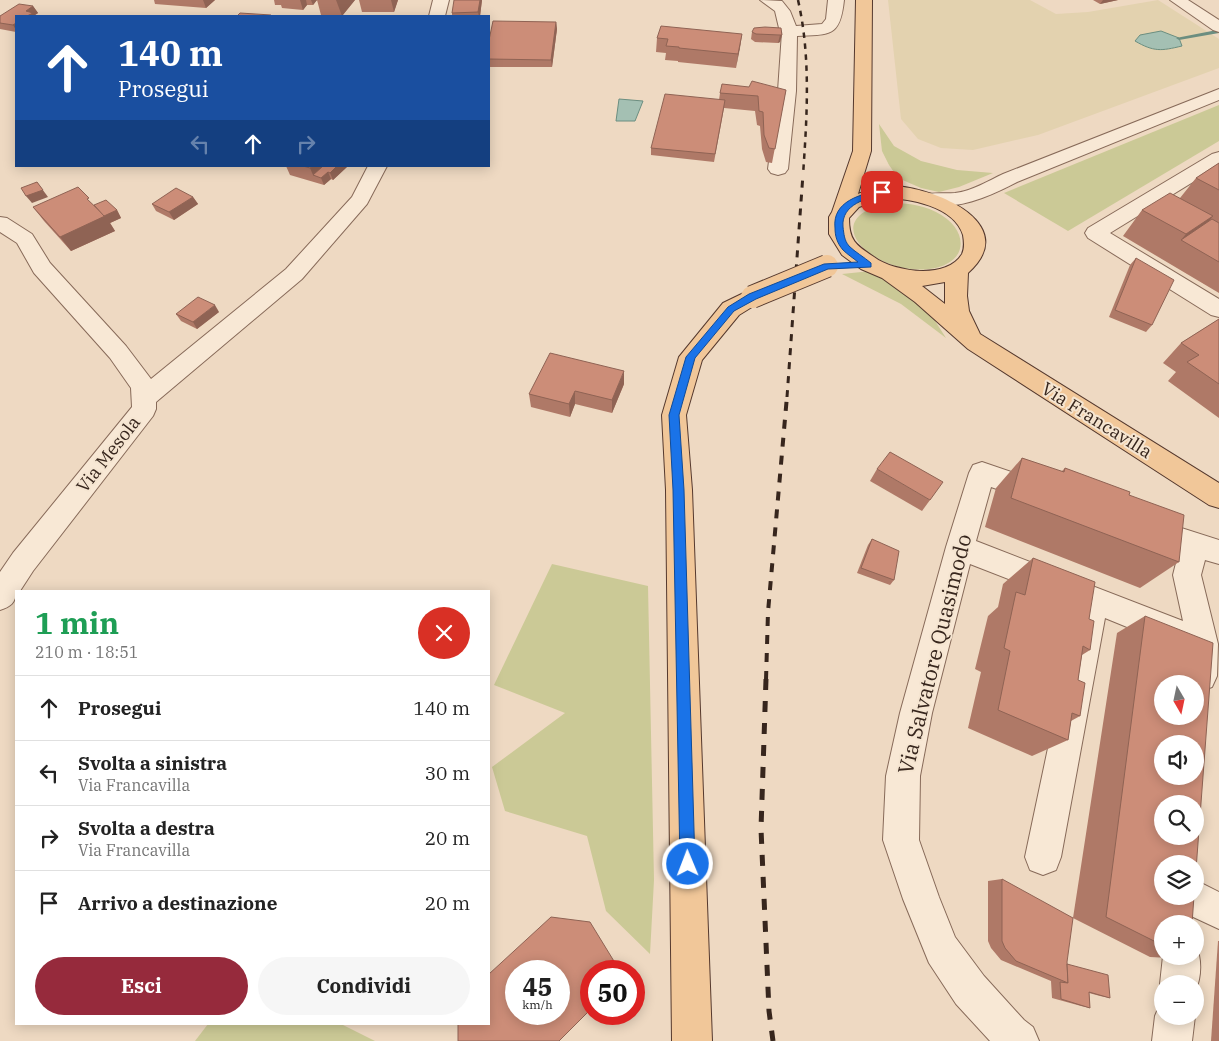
<!DOCTYPE html>
<html lang="it">
<meta charset="utf-8">
<style>
body{margin:0;font-family:"IBM Plex Serif",serif;background:#f6f6f6;color:#222;height:100vh;display:flex;flex-direction:column;font-size:19px;white-space:nowrap}
*{box-sizing:border-box;margin:0}
p{font-size:16px;color:#767676}
.icon{flex:none;width:28px;height:28px;fill:none;stroke:currentColor;stroke-width:2;stroke-linecap:round;stroke-linejoin:round}
.map{position:relative;flex:1;overflow:hidden}
.sheet{position:absolute;left:15px;top:590px;width:475px;height:435px;display:flex;flex-direction:column;background:#fff;border-radius:0px;box-shadow:0 2px 12px #0003}
.sheet>*{flex:none}
.guide{position:absolute;left:15px;top:15px;width:475px;height:152px;border-radius:0px;box-shadow:0 2px 12px #0003;background:#1a4fa0;color:#fff;overflow:hidden}
.needle{width:32px;rotate:171deg}
.buttons{position:absolute;left:1154px;top:675px;display:grid;gap:10px}
.buttons a{display:grid;place-items:center;width:50px;height:50px;border-radius:50%;background:#fff;box-shadow:0 2px 12px #0003;font-size:25px}
.speed{position:absolute;left:505px;top:960px;display:flex;gap:10px;font-size:25px;font-weight:700;text-align:center}
.speed>*{display:grid;place-content:center;width:65px;height:65px;border-radius:50%;background:#fff;box-shadow:0 2px 12px #0003;line-height:1}
.speed small{font-size:12px;font-weight:400}
.speed .limit{border:8px solid #d22;background:#fff;color:#111}
.pin{position:absolute;display:grid;place-items:center;width:42px;height:42px;color:#fff;margin:-21px;border-radius:10px;box-shadow:0 2px 8px #0006}
.me{position:absolute;width:55px;margin:-28px;rotate:359deg;stroke-linejoin:round;filter:drop-shadow(0 0 4px #0008)}
.turn{display:flex;align-items:center;gap:18px;height:105px;padding:0 20px;font-size:22px}
.turn .icon{width:65px;height:65px;stroke-width:2.5}
.turn b{display:block;font-size:35px;line-height:42px}
.lanes{display:flex;align-items:center;height:48px;padding:0 20px;background:#0003;justify-content:center;gap:25px;direction:ltr}
.lanes .off{opacity:.35}
.round{display:grid;place-items:center;flex:none;width:52px;height:52px;border-radius:26px;background:#f6f6f6}
.headline{display:flex;align-items:center;justify-content:space-between;height:85px;padding:0 20px}
h1{font-size:30px;font-weight:700;line-height:38px;color:#1e9e55}
.button{display:flex;gap:10px;margin-top:auto;padding:10px 20px}
.button a{flex:1;height:58px;border-radius:30px;background:#962a3c;color:#fff;font-size:20px;font-weight:700;line-height:58px;text-align:center}
.button a+a{background:#f6f6f6;color:#222}
ul{padding:0;list-style:none}
li{display:flex;align-items:center;gap:15px;height:65px;padding:0 20px;border-top:1px solid #e0e0e0}
li div{flex:1}
li b{display:block;font-size:19px}
li em{font-style:normal}
.map>svg:first-child{display:block}
</style>
<div class="map">
<svg width="1219" height="1041" viewBox="0 0 1219 1041">
<rect width="100%" height="100%" fill="#eed9c2"/>
<path fill="#e3d2af" d="M888 0H1030L1056 14 1088 12 1158 0 1219 39V68L1038 135 973 150 941 148 918 139 901 119Z"/>
<g fill="#cbc996">
<path d="M1219 105V141L1068 231 1004 193Z"/>
<path d="M879 124 894 146 921 161 957 170 993 173 959 187 939 192 921 188 898 178 889 165 882 151Z"/>
<path d="M888 203C905 203 920 204 936 212 970 229 970 264 929 269 877 276 812 220 888 203Z"/>
<path d="M871 271 923 302 946 338 901 304 842 274Z"/>
<path d="M552 564 648 586 654 880 650 954 606 911 587 836 505 811 492 767 565 713 494 685Z"/>
<path d="M208 1024H341L375 1041H195Z"/>
</g>
<g fill="#a4c0b3" stroke="#6b8e80">
<path d="M1161 31 1179 38 1182 46C1161 51 1154 52 1135 41L1140 35Z"/>
<path d="M619 99 643 101 635 121H616Z"/>
</g>
<g fill="none" stroke-linecap="round" stroke-linejoin="round">
<path fill="#6b8e80" fill-rule="evenodd" d="M1217 30 1219 31V33L1179 40 1176 38Z"/>
<g stroke="#876a59" stroke-width="2">
<g id="minor">
<path d="M433 0H449L445 16H429Z"/>
<path d="M760 0 782 1 790 11 796 26 822 24 826 19 828 0H844C840 38 830 34 797 36L796 91 788 169 785 173 778 175 771 173 768 169 778 91 782 32 779 28 775 11Z"/>
<path d="M1170 0H1188L1219 20V32L1213 30Z"/>
<path d="M1219 89V100L1017 182C988 197 956 212 923 203L920 199 923 195C934 192 944 194 955 193 972 191 988 181 1003 174Z"/>
<path d="M1219 152V166L1110 233 1219 299V317L1211 315 1088 238 1085 233 1088 228 1212 154Z"/>
<path d="M368 166H387L367 204 302 279 156 402V409L153 416 33 571 20 591H16C16 603 10 607 0 610V572L13 553 132 407 131 388 110 358 34 273 17 243 0 232V217L7 218 32 234 50 263 126 346 151 379 286 269 352 197Z"/>
<path d="M982 462 1047 484 1051 492 1047 500 1038 503 991 487 976 541 1183 621 1173 575 1179 551 1137 537 1133 529 1137 521 1147 517 1219 540V564L1205 560 1201 575 1218 644 1217 676 1212 687 1201 691 1195 689V684H1189L1185 676 1187 642 1176 647 1105 618 1061 857 1056 870 1043 875 1030 870 1025 857 1078 606 970 564 932 713 920 776 919 840 939 897 955 937 984 976 1024 1020 1033 1027 1039 1041H990L956 1004 929 963 903 899 883 840 886 776 900 713 946 547 969 473 973 465Z"/>
<path d="M1195 880 1219 892V929L1176 909 1171 896H1195Z"/>
<path d="M1195 943C1202 958 1202 976 1195 992V984H1162V991L1160 984 1163 956H1195Z"/>
<path d="M1161 1002H1162V1016H1195L1192 1041H1152L1155 1016Z"/>
</g>
</g>
<g stroke="#55392e" stroke-width="2">
<g id="major">
<path d="M856 0H872L871 151 858 194C866 191 875 187 883 186 927 183 1025 222 968 273L967 296 969 311 980 334 1219 483V508L1209 505 968 349 915 302 882 278 861 269 842 255 829 234V217L832 212 853 151ZM884 198C909 198 954 206 963 235 964 241 965 248 962 254 947 280 894 272 874 257 856 245 849 241 849 218L859 207ZM945 282V304L922 286Z"/>
<path d="M752 289 760 292 763 297 760 302 739 315 702 360 686 415 692 490 712 1041H672L666 490 662 415 679 357 723 303Z"/>
</g>
</g>
<use href="#minor" fill="#f8e8d5" fill-rule="evenodd"/>
<use href="#major" fill="#f1c799" fill-rule="evenodd"/>
<path stroke="#37261d" stroke-width="2.5" stroke-dasharray="5.5 5.5" stroke-linecap="butt" d="M798 0C811 57 807 117 803 175"/>
<path stroke="#37261d" stroke-width="3" stroke-dasharray="7 7" stroke-linecap="butt" d="M787 397 803 174"/>
<path stroke="#37261d" stroke-width="4" stroke-dasharray="9 9" stroke-linecap="butt" d="M766 680 768 612 787 396"/>
<path stroke="#37261d" stroke-width="5" stroke-dasharray="11 11" stroke-linecap="butt" d="M766 679 761 829 769 1011 773 1041"/>
<g stroke="#55392e" stroke-width="24" stroke-linecap="butt">
<path id="major-bridge" d="M752 297 827 266"/>
</g>
<use href="#major-bridge" stroke="#f1c799" stroke-width="22"/>
</g>
<g fill="#af7967">
<path d="M154 0H215L206 8 155 4Z"/>
<path d="M274 0H355L342 16 321 15 317 0 313 5H307L303 10 282 8 281 5H275Z"/>
<path d="M359 0H398L394 12H362Z"/>
<path d="M482 0 480 16H452V13Z"/>
<path d="M1093 0H1118L1100 4Z"/>
<path d="M33 6 38 13 35 15 16 16V32L0 29V16Z"/>
<path d="M556 22 557 29 552 67H489V40Z"/>
<path d="M752 32 782 35 780 42 778 43 755 42 751 39Z"/>
<path d="M742 34 736 68 678 62V61L665 60 666 53 656 52 657 38Z"/>
<path d="M749 87 786 90 772 163 766 162 762 149 760 126 757 125 755 111 724 108 714 162 651 155V148L719 100 720 93Z"/>
<path d="M1219 163V293L1123 236 1142 210 1180 198 1196 178Z"/>
<path d="M286 166H348L333 180 331 179 324 185 290 175Z"/>
<path d="M193 197 198 204 174 220 156 211 152 204Z"/>
<path d="M94 205 117 210 121 218 110 223 115 231 71 251 44 221 33 207Z"/>
<path d="M1136 258 1152 325 1146 332 1109 317 1130 265Z"/>
<path d="M219 312 197 329 181 321 176 314Z"/>
<path d="M1219 319V418L1168 381 1176 372 1163 363 1181 343Z"/>
<path d="M624 384 612 413 575 404 570 417 531 407 529 394Z"/>
<path d="M1022 458 1061 472 1065 468 1129 495 1179 562 1140 588 985 527 996 488Z"/>
<path d="M877 469 930 500 922 511 870 481Z"/>
<path d="M872 539 894 580 890 585 857 573 868 545Z"/>
<path d="M1033 558 1089 619 1090 650 1082 655 1078 680 1080 716 1071 721 1068 740 1032 756 968 728 981 672 975 669 988 616 998 607 1003 584Z"/>
<path d="M1145 616 1162 924V956H1189V959L1150 957 1073 918 1117 633Z"/>
<path d="M1002 879 1067 964 1110 998 1100 996 1089 993 1090 1008 1081 1006 1052 998 1051 981 1001 960 991 948 988 941V881Z"/>
<path d="M1218 941H1219V1041H1211Z"/>
</g>
<g fill="#8f6354">
<path d="M203 0H215L206 8Z"/>
<path d="M300 0H306L307 5 303 10Z"/>
<path d="M311 0H317L313 5Z"/>
<path d="M336 0H355L342 16Z"/>
<path d="M391 0H398L394 12Z"/>
<path d="M480 0H482L480 16H479L478 12Z"/>
<path d="M1103 0H1118L1100 4Z"/>
<path d="M33 6 38 13 35 15V16H27L26 11Z"/>
<path d="M556 22 557 29 552 67 551 60Z"/>
<path d="M16 23V30L13 25Z"/>
<path d="M742 34 740 48 736 68 738 54Z"/>
<path d="M780 35H782L780 42 778 43Z"/>
<path d="M313 166H328L313 175 310 168Z"/>
<path d="M337 166H348L333 180 330 173Z"/>
<path d="M328 172 331 179 324 185 321 178Z"/>
<path d="M37 182 48 197 32 203 26 196Z"/>
<path d="M193 197 198 204 174 220 169 212Z"/>
<path d="M117 210 121 218 110 223 115 231 71 251 60 237Z"/>
<path d="M1213 216 1191 243 1181 240 1186 234Z"/>
<path d="M215 305 219 312 197 329 193 322Z"/>
<path d="M624 371V384L612 413V400Z"/>
<path d="M575 391V404L570 417 569 404Z"/>
</g>
<g fill="#cc8d78" stroke="#8f6354" fill-rule="evenodd">
<path d="M454 0H480L478 12 452 13Z"/>
<path d="M19 4 33 6 26 11 33 13 27 16H16V23L13 25 0 23V16Z"/>
<path d="M240 13 271 15 270 16H237Z"/>
<path d="M493 21 556 22 551 60 489 59V40Z"/>
<path d="M661 26 742 34 738 54 679 48V47L666 46 668 39 657 38Z"/>
<path d="M765 27 781 28 782 35H780L756 34 752 32 754 28Z"/>
<path d="M752 81 786 90 775 149 769 148 764 135 763 112 759 111 758 96 720 93 722 84 749 87Z"/>
<path d="M665 94 725 100 715 154 651 148Z"/>
<path d="M1219 163V190L1196 178Z"/>
<path d="M303 166H313L310 168Z"/>
<path d="M323 166H337L330 173 328 172 321 178 313 175Z"/>
<path d="M37 182 43 190 26 196 21 188Z"/>
<path d="M78 187 89 198 87 199 105 216 60 237 33 207Z"/>
<path d="M176 188 193 197 169 212 152 204Z"/>
<path d="M1170 193 1213 216 1186 234 1142 210Z"/>
<path d="M106 200 117 210 104 216 94 205Z"/>
<path d="M1212 219 1219 223V262L1181 240Z"/>
<path d="M1136 258 1174 280 1152 325 1115 310Z"/>
<path d="M198 297 215 305 193 322 176 314Z"/>
<path d="M1219 319V384L1187 362 1199 355 1181 343Z"/>
<path d="M550 353 624 371 612 400 575 391 569 404 529 394Z"/>
<path d="M890 452 943 482 930 500 877 469Z"/>
<path d="M1022 458 1064 472 1065 468 1130 492 1129 495 1184 515 1179 562 1011 498Z"/>
<path d="M872 539 899 551 894 580 861 568Z"/>
<path d="M1033 558 1095 582 1089 619 1094 621 1090 650 1083 646 1078 680 1085 683 1080 716 1072 713 1068 740 998 710 1010 651 1004 648 1016 592 1025 595Z"/>
<path d="M1145 616 1213 643 1195 883V864H1162V896H1194L1192 924H1162V945L1106 917ZM1162 684H1195V716H1162ZM1162 744H1195V776H1162ZM1162 804H1195V836H1162Z"/>
<path d="M1002 879 1073 918 1067 962 1068 983 1016 961 1005 948 1002 941Z"/>
<path d="M551 917 590 922 620 971H591V1009L559 1041H458V1024H489V974ZM516 971H559V1014H516Z"/>
<path d="M1067 964 1108 975 1110 998 1089 992 1090 1008 1061 999 1060 982 1068 983Z"/>
</g>
<path fill="#1a73e8" stroke="#114b97" d="M882 190H885V194C867 198 841 204 843 227 844 234 844 240 849 246 855 252 864 257 871 263V267L828 269 756 299 734 311 695 358 679 415 684 490 695 864 693 869 688 871 683 869 680 864 673 490 669 415 686 357 728 307 749 294 824 264 858 262C853 258 847 254 843 250 837 243 835 236 835 228 832 201 861 194 882 190Z"/>
<g text-anchor="middle" dominant-baseline="central" stroke-width="4" stroke-linejoin="round" paint-order="stroke">
<g font-size="18" fill="#37261d" stroke="#f5e5d1">
<text transform="translate(1097 420) rotate(32)">Via Francavilla</text>
<text transform="translate(108 454) rotate(-52)">Via Mesola</text>
</g>
<g font-size="21" fill="#37261d" stroke="#f5e5d1">
<text transform="translate(934 654) rotate(-76)">Via Salvatore Quasimodo</text>
</g>
</g>
</svg>
<div class="buttons">
<a><svg class="needle" viewBox="-14 -14 28 28"><path d="M0-13l5 13h-10z" fill="#e53935"/><path d="M0 13l5-13h-10z" fill="#767676"/></svg></a>
<a><svg class="icon" aria-label="sound" viewBox="0 0 24 24"><path d="M4 9h4l5-4v14l-5-4H4zM17 9q2 3 0 6"/></svg></a>
<a><svg class="icon" aria-label="search" viewBox="0 0 24 24"><circle cx="10" cy="10" r="6"/><path d="M15 15l6 6"/></svg></a>
<a><svg class="icon" aria-label="layers" viewBox="0 0 24 24"><path d="M12 4l9 5-9 5-9-5zM3 14l9 5 9-5"/></svg></a>
<a>+</a>
<a>−</a>
</div>
<div class="speed"><div>45<small>km/h</small></div><div class="limit">50</div></div>
<div class="pin" style="left:882px;top:192px;background:#d93025"><svg class="icon" aria-label="arrive" viewBox="0 0 24 24"><path d="M6 21V4h12l-3 4 3 4H6"/></svg></div>
<svg class="me" style="left:688px;top:864px" viewBox="-20 -20 40 40"><circle r="17" fill="#1a73e8" stroke="#fff" stroke-width="3"/><path d="M0-11L8 9 0 5-8 9z" fill="#fff"/></svg>
<div class="guide">
<div class="turn"><svg class="icon" aria-label="ahead" viewBox="0 0 24 24"><path d="M12 20V5M6 11l6-6 6 6"/></svg><div><b>140 m</b>Prosegui</div></div>
<div class="lanes"><svg class="icon off" aria-label="left" viewBox="0 0 24 24"><path d="M17 20v-9H6M10 6l-5 5 5 5"/></svg><svg class="icon" aria-label="ahead" viewBox="0 0 24 24"><path d="M12 20V5M6 11l6-6 6 6"/></svg><svg class="icon off" aria-label="right" viewBox="0 0 24 24"><path d="M7 20v-9h11M14 6l5 5-5 5"/></svg></div>
</div>
<section class="sheet">
<div class="headline"><div><h1>1 min</h1><p>210 m · 18:51</p></div><a class="round" style="background:#d93025;color:#fff"><svg class="icon" aria-label="close" viewBox="0 0 24 24"><path d="M6 6l12 12M18 6L6 18"/></svg></a></div>
<ul>
<li><svg class="icon" aria-label="ahead" viewBox="0 0 24 24"><path d="M12 20V5M6 11l6-6 6 6"/></svg><div><b>Prosegui</b></div><em>140 m</em></li>
<li><svg class="icon" aria-label="left" viewBox="0 0 24 24"><path d="M17 20v-9H6M10 6l-5 5 5 5"/></svg><div><b>Svolta a sinistra</b><p>Via Francavilla</p></div><em>30 m</em></li>
<li><svg class="icon" aria-label="right" viewBox="0 0 24 24"><path d="M7 20v-9h11M14 6l5 5-5 5"/></svg><div><b>Svolta a destra</b><p>Via Francavilla</p></div><em>20 m</em></li>
<li><svg class="icon" aria-label="arrive" viewBox="0 0 24 24"><path d="M6 21V4h12l-3 4 3 4H6"/></svg><div><b>Arrivo a destinazione</b></div><em>20 m</em></li>
</ul>
<div class="button"><a>Esci</a><a>Condividi</a></div>
</section>
</div>
